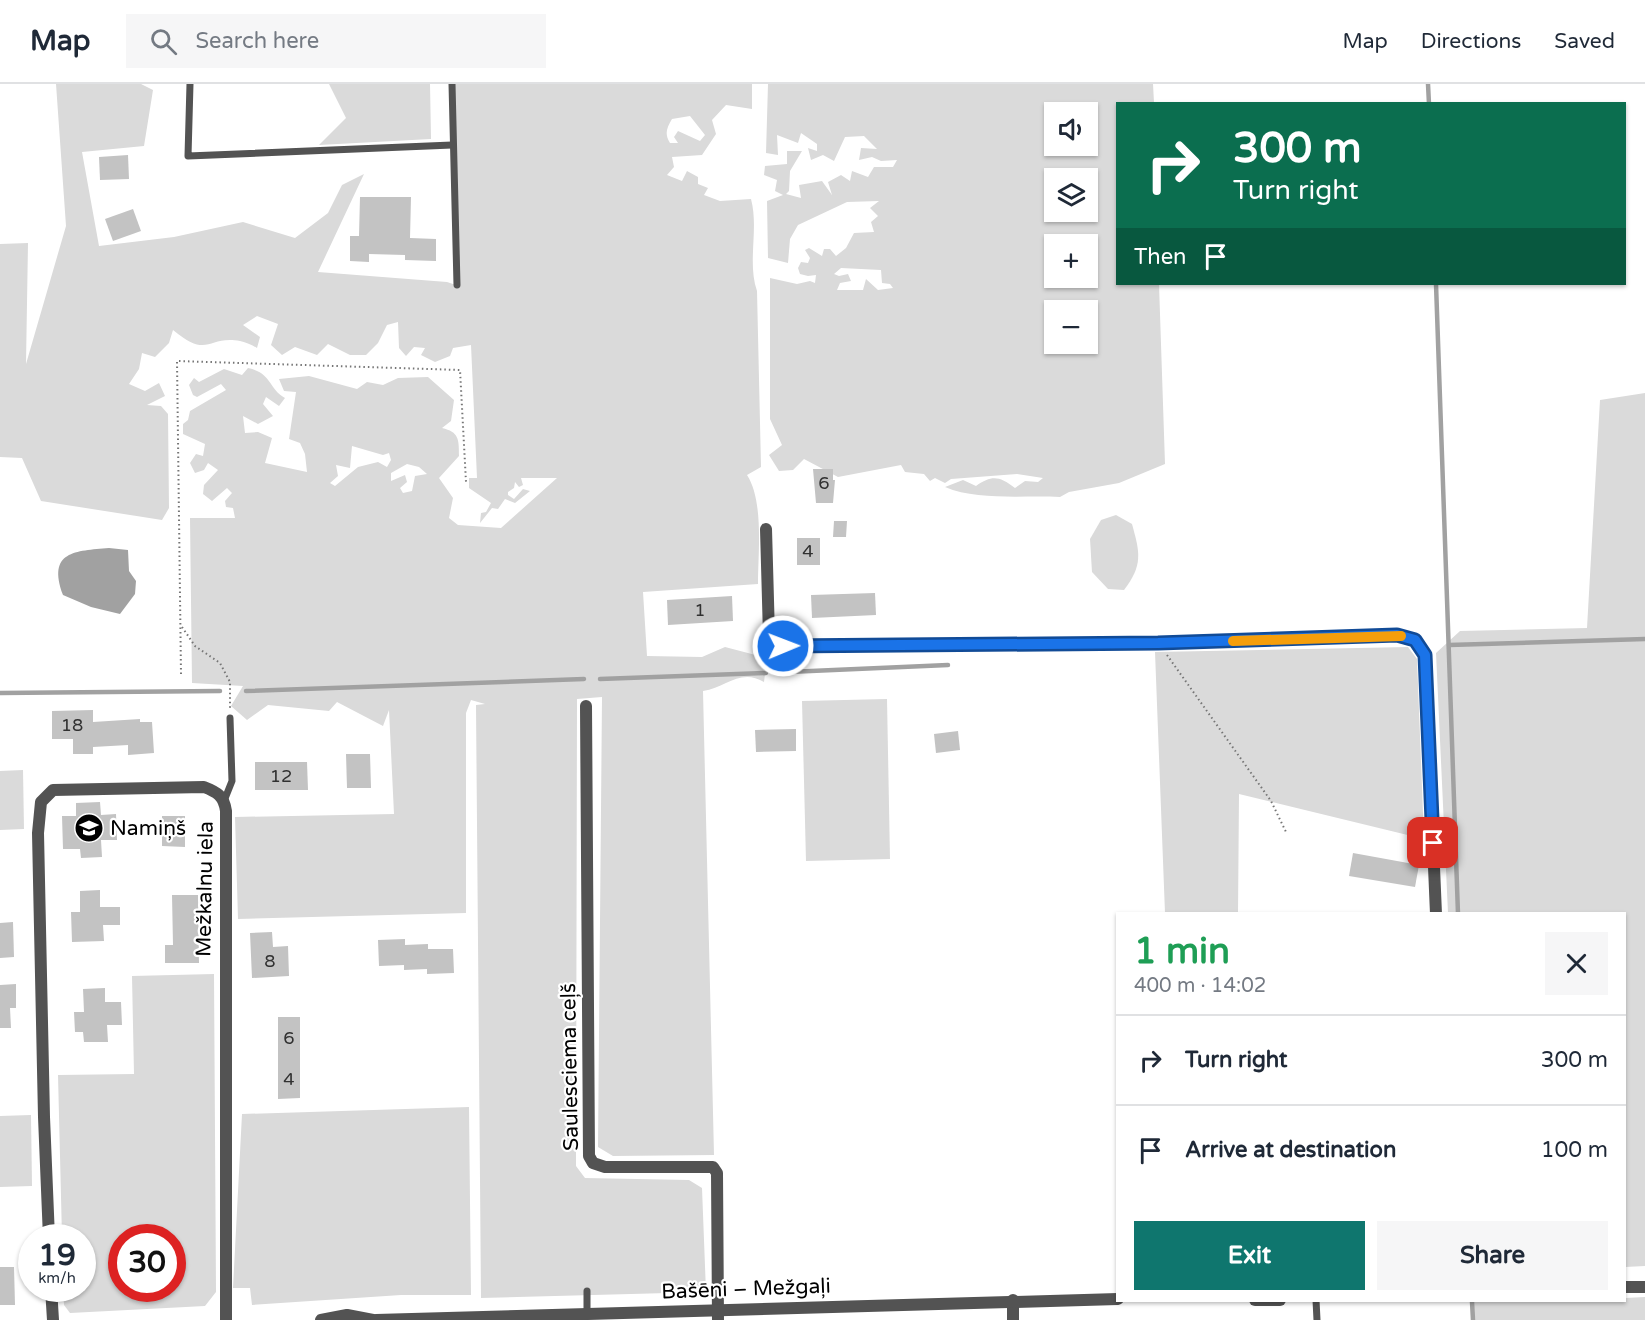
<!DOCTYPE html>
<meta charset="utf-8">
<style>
body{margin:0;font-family:"Varela Round",sans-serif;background:#f6f6f7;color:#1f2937;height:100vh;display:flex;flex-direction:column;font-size:22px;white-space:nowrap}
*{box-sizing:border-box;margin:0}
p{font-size:20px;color:#747a83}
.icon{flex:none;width:33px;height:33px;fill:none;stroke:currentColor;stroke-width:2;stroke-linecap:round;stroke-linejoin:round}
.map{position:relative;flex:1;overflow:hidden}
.details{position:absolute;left:1116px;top:828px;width:510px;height:390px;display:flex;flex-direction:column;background:#fff;border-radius:0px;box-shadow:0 2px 4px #0004}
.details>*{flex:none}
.guide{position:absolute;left:1116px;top:18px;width:510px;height:183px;border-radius:0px;box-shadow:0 2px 4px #0004;background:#0b6e4f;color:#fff;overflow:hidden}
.controls{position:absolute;left:1044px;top:18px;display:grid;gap:12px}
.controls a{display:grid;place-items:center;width:54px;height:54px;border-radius:0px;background:#fff;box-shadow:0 2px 4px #0004;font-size:30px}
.speed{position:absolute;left:18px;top:1140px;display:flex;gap:12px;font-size:30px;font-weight:700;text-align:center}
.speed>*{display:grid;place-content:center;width:78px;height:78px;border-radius:50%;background:#fff;box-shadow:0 2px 4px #0004;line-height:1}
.speed small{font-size:15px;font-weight:400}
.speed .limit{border:9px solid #d22;background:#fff;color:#111}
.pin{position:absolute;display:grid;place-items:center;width:51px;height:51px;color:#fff;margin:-26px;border-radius:12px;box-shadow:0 3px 9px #0006}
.me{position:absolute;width:66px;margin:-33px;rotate:89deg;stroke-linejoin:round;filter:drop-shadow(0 0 4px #0008)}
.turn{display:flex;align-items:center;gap:21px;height:126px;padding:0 18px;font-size:27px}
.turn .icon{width:78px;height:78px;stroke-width:2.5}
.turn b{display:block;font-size:42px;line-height:51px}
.then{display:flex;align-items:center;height:57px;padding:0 18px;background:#0003;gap:12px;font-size:22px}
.round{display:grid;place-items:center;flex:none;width:63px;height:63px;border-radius:0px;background:#f6f6f7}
.overview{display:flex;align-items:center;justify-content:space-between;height:102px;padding:0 18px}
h1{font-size:36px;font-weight:700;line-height:45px;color:#1e9e55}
.cta{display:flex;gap:12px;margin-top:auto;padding:12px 18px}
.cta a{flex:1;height:69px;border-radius:0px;background:#0f766e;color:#fff;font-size:24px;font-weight:700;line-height:69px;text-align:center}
.cta a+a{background:#f6f6f7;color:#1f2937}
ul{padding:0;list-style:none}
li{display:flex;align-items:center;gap:18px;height:90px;padding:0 18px;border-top:2px solid #e0e1e3}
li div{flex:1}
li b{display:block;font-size:22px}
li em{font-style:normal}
header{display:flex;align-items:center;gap:36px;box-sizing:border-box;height:84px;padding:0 30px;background:#fff;border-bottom:2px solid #e0e1e3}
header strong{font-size:28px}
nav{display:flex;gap:33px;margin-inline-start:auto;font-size:21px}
.search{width:420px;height:54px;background:#f6f6f7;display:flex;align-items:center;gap:15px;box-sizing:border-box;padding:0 21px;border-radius:0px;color:#747a83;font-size:22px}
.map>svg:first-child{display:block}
</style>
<header>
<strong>Map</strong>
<div class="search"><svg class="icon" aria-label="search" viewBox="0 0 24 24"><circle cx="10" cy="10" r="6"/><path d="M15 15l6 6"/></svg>Search here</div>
<nav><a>Map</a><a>Directions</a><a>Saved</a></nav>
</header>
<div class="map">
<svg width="1645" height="1236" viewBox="0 0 1645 1236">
<rect width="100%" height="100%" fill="#fff"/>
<g fill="#dadada" fill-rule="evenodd">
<path d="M56 0H141L153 6 144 62 82 68 99 162 174 153 243 138 295 154 328 129 342 101 364 90 318 188 447 198 456 201 452 0H752V25L726 21 712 36 716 50 702 71 672 73 674 83 667 91 682 97 687 87 698 93V100L708 104 704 111 720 117 751 115C759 145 747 178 757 207L761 383 747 391C764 417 758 469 758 500L643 508 647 572 702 573 725 563 767 574 764 598C740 584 726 604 703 607L714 1071 613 1072 598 1063 602 613 577 615 576 1082 585 1094 689 1096 702 1104 706 1208 481 1214 476 621 485 620 471 616 466 629V829L238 835 235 733 394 730 389 626 383 642 337 618 329 627 268 621 247 636 231 622 243 602 192 599 190 434H235L233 424 226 423 225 417 232 409 227 404 212 417 203 410 204 401 218 386 208 379 204 386 195 389 190 379 196 370 203 372 205 360 183 350V340L188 336 190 327 226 306 221 300 197 313 193 311 189 301 194 294 199 298 224 285 242 291 248 284C272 289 268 304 285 314L279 322 266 313 263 320 273 332 258 340 243 332 245 349 258 348 272 354 265 379 307 388 305 370 300 359 289 355 296 308 284 307 279 295 309 292 357 305 367 298 383 301 398 294 428 293 454 316 451 337 442 344C459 348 459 355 459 372L439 394 453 414 449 434 458 441 501 444 557 394H521L523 401 519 403 515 398 514 404 508 408V411L514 415 523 405 530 407 515 419 505 415 498 425 492 424 480 439 481 429 486 428 491 419 469 404V394H477L471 261 453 264 450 272 435 278 421 271 425 264 414 263 406 272 399 264 398 238 387 241 378 259 366 271H350L328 260 317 271 295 263 282 271 271 261 278 240 257 232 243 241 260 253 257 264C252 261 245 258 240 257 207 251 209 276 173 246L169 259 155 273 142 269 139 285 129 300 145 307 159 299 165 312 147 321 161 322 168 330 169 424 162 436 41 417 22 374 0 373V160L28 159 26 280 66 142ZM690 32 705 51 700 57 678 47 674 53 678 59H670C664 49 667 44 672 35ZM352 362 383 371 389 369 391 376 387 383 378 378 358 383 335 402 330 399 338 392 336 381 350 384ZM407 380 419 383 427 390 415 392 412 407 403 409 400 404 407 398 405 391 391 397V389Z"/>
<path d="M329 0H430L431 55 319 61 346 34Z"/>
<path d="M768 0H1153L1154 19 1118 20V200H1159L1165 380 1119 399 1069 408 1060 413C1024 411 978 417 945 403L963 396 976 402C992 391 999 392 1015 404L1025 397 1038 398 1043 394 1017 390 951 395 945 399 935 394 930 397 924 390 905 388 901 381 838 393 804 375 793 386 779 387 769 371 782 361 770 335V194L797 200 810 197 815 199 816 191 808 192 800 190 798 184 801 178 808 179 810 174 805 166 809 164 822 172 824 165H830L836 172 846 164 854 149 874 148 871 138 878 132 870 124 879 117 847 118 798 141 790 155 788 179 768 174 767 117 783 111 775 107 777 96 764 91 765 82 787 80V67H802L790 87 789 107 786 110 801 114 799 101 822 97 832 111 828 98 841 91 850 97 852 87 868 93 874 83H893L897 76 881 77 872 73 859 76 861 64 877 65 864 52 845 53 834 77 823 71 811 76 808 64 817 67V60L801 49 798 59 777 51 778 71 766 69ZM1054 28H1088V62H1054ZM1054 94H1088V128H1054ZM1054 160H1088V194H1054ZM841 184 881 186 882 199 890 200 893 204 878 206 866 195 863 206H837L840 199 851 197 848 190 839 192 834 190ZM1054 226H1088V260H1054Z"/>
<path d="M1645 309V1182L1625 1183 1624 830 1448 829 1436 569 1460 547 1587 544 1600 316Z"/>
<path d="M1116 431 1132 440C1140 469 1143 481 1124 506L1108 505 1092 488 1090 455 1101 436Z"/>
<path d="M1408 563 1417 575 1424 755 1239 710 1238 829H1165L1155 568Z"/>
<path d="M887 615 890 775 806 777 802 617Z"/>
<path d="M23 686 24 745 0 746V687Z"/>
<path d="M214 890 216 1208 205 1222 70 1229 64 1221 63 1205 82 1204V1154L62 1153 58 991 134 990 132 892ZM122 1154H172V1204H122Z"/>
<path d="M469 1023 471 1211H401L252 1221 250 1204H233L242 1030Z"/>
<path d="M31 1031 32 1102 0 1103V1032Z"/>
<path d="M1645 1213V1236H1473L1472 1218 1624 1216 1625 1214Z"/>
</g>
<path fill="#a1a1a1" d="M109 464 128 466 129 487 136 497 135 510 120 530 91 523 63 511C47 467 75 467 109 464Z"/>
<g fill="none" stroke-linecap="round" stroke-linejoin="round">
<g stroke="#a1a1a1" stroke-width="4.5">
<path d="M1428 0 1429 20"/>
<path d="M1436 200 1458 830"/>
<path d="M1449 561 1645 555"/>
<path d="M788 588 948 581"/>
<path d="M600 595 766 589"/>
<path d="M246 607 584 595"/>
<path d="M0 609 220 607"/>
<path d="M1472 1218 1473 1236"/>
</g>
</g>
<g fill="#c3c3c3">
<path d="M128 71 129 95 100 96 99 73Z"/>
<path d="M360 113H411L410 154 436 155V177L405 176V171L369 170V178L350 177V152H359Z"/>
<path d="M133 125 141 147 113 157 105 135Z"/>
<path d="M813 385H833V396H835L833 419H816Z"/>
<path d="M834 437H847L846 453H833Z"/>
<rect x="797" y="454" width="23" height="27"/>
<path d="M875 509 876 531 812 534 811 511Z"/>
<path d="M732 512 733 537 668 541 667 516Z"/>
<path d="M93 626V638L140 635V638H152L154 669 128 671V661L93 663V670H73V655H52V627Z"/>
<path d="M796 645V667L756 668 755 646Z"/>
<path d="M958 647 960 666 936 669 934 650Z"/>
<path d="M346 670H370L371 704H347Z"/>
<path d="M255 678H307L308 706H255Z"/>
<path d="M100 718 101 731 116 730 117 756H101L102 773 81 774 80 765H63L62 732H76V719Z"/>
<path d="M162 732H185V763L162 762Z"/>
<path d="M1353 769 1419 781 1415 803 1349 792Z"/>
<path d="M100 806V823H120V841H103L104 857 72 858 71 828H80V807Z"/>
<path d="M172 811H198L199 879H165V861H173Z"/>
<path d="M13 838 14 873 0 874V839Z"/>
<path d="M272 848 273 863 288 862 289 892 252 894 250 849Z"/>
<path d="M405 855V861L428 860V865H453L454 889 427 890V885L404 886V881L379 882 378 856Z"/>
<path d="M16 900V924H10L11 944H0V901Z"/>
<path d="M105 904V918H121L122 941H107L108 958H84L83 948H75L74 928H84L83 905Z"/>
<path d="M278 933H300V1014L278 1015Z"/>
<path d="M0 1183H14L15 1221H0Z"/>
</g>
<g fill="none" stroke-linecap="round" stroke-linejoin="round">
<g stroke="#757575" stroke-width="2" stroke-dasharray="1.5 3" stroke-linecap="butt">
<path d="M182 543 195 562 220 579 230 598V625"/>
<path d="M1167 571 1271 717 1286 748"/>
<path d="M181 590 177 277 460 286 466 398"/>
</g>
<g stroke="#535353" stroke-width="7">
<path d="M190 0 188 72 452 61"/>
<path d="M452 0 457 201"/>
<path d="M224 717 232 697 230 634"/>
<path d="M1316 1216 1317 1236"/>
<path d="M587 1230V1207"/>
</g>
<g stroke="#535353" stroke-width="12">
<path d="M766 445 769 552 783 562 1158 559 1397 551 1415 556 1425 571 1436 830"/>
<path d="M586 622 589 1072 593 1079 605 1083H713L717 1089 718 1236"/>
<path d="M49 1154 44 1033 38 749 41 718 53 706 204 703C217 708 224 712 226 727V1236"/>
<path d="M51 1204 53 1236"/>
<path d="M1013 1236V1216"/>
</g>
<g stroke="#535353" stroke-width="12">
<path d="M1624 1203H1645"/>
<path d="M1255 1216H1280"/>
<path d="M321 1236 347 1231 373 1236"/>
<path d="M376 1236 1118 1215"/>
</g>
</g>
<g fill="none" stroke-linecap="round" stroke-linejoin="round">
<g stroke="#114b97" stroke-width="15">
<path id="route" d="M783 562 1158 559 1397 551 1415 556 1425 571 1433 759"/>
</g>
<use href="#route" stroke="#1a73e8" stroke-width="10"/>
<path stroke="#f59e0b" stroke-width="10" d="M1233 557 1401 552"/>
</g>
<defs>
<g id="school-disc" transform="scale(1.5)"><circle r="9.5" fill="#000" stroke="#fff"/><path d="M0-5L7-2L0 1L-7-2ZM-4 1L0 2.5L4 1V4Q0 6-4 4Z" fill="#fff"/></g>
</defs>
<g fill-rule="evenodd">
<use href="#school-disc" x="89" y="744"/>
</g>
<g text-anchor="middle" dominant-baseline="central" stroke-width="4.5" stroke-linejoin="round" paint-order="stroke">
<g font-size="18" fill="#313131">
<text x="824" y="399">6</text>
<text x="808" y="467">4</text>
<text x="700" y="526">1</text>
<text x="72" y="641">18</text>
<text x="281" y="692">12</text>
<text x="270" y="877">8</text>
<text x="289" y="954">6</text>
<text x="289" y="995">4</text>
</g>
<g font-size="21" fill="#000" stroke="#fff" text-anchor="start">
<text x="110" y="744">Namiņš</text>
</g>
<g font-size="21" fill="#000" stroke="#fff">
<text transform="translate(205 805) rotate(-89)">Mežkalnu iela</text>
<text transform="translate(570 983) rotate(-91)">Saulesciema ceļš</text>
<text transform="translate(746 1205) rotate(-2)">Bašēni – Mežgaļi</text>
</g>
</g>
</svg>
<div class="controls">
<a><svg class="icon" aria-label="sound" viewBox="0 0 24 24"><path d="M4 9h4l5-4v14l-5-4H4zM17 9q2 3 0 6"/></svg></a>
<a><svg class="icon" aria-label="layers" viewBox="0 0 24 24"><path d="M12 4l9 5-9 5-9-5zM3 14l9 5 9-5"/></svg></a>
<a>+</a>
<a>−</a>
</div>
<div class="speed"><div>19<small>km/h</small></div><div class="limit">30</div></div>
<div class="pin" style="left:1433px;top:759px;background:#d93025"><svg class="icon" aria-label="arrive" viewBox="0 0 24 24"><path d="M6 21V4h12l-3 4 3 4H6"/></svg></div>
<svg class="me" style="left:783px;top:562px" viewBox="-20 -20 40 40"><circle r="17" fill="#1a73e8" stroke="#fff" stroke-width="3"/><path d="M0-11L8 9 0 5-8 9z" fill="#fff"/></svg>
<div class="guide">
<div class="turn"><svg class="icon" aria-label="right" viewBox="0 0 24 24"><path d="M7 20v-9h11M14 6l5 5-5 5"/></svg><div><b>300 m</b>Turn right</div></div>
<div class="then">Then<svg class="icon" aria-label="arrive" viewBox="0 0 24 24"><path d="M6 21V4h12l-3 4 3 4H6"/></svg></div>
</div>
<section class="details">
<div class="overview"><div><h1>1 min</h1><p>400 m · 14:02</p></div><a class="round"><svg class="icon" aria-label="close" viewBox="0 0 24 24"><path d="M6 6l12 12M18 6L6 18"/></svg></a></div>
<ul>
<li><svg class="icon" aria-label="right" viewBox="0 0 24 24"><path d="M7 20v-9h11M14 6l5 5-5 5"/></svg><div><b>Turn right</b></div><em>300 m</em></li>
<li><svg class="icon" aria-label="arrive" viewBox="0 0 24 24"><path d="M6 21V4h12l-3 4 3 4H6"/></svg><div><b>Arrive at destination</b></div><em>100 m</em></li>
</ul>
<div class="cta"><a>Exit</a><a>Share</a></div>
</section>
</div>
